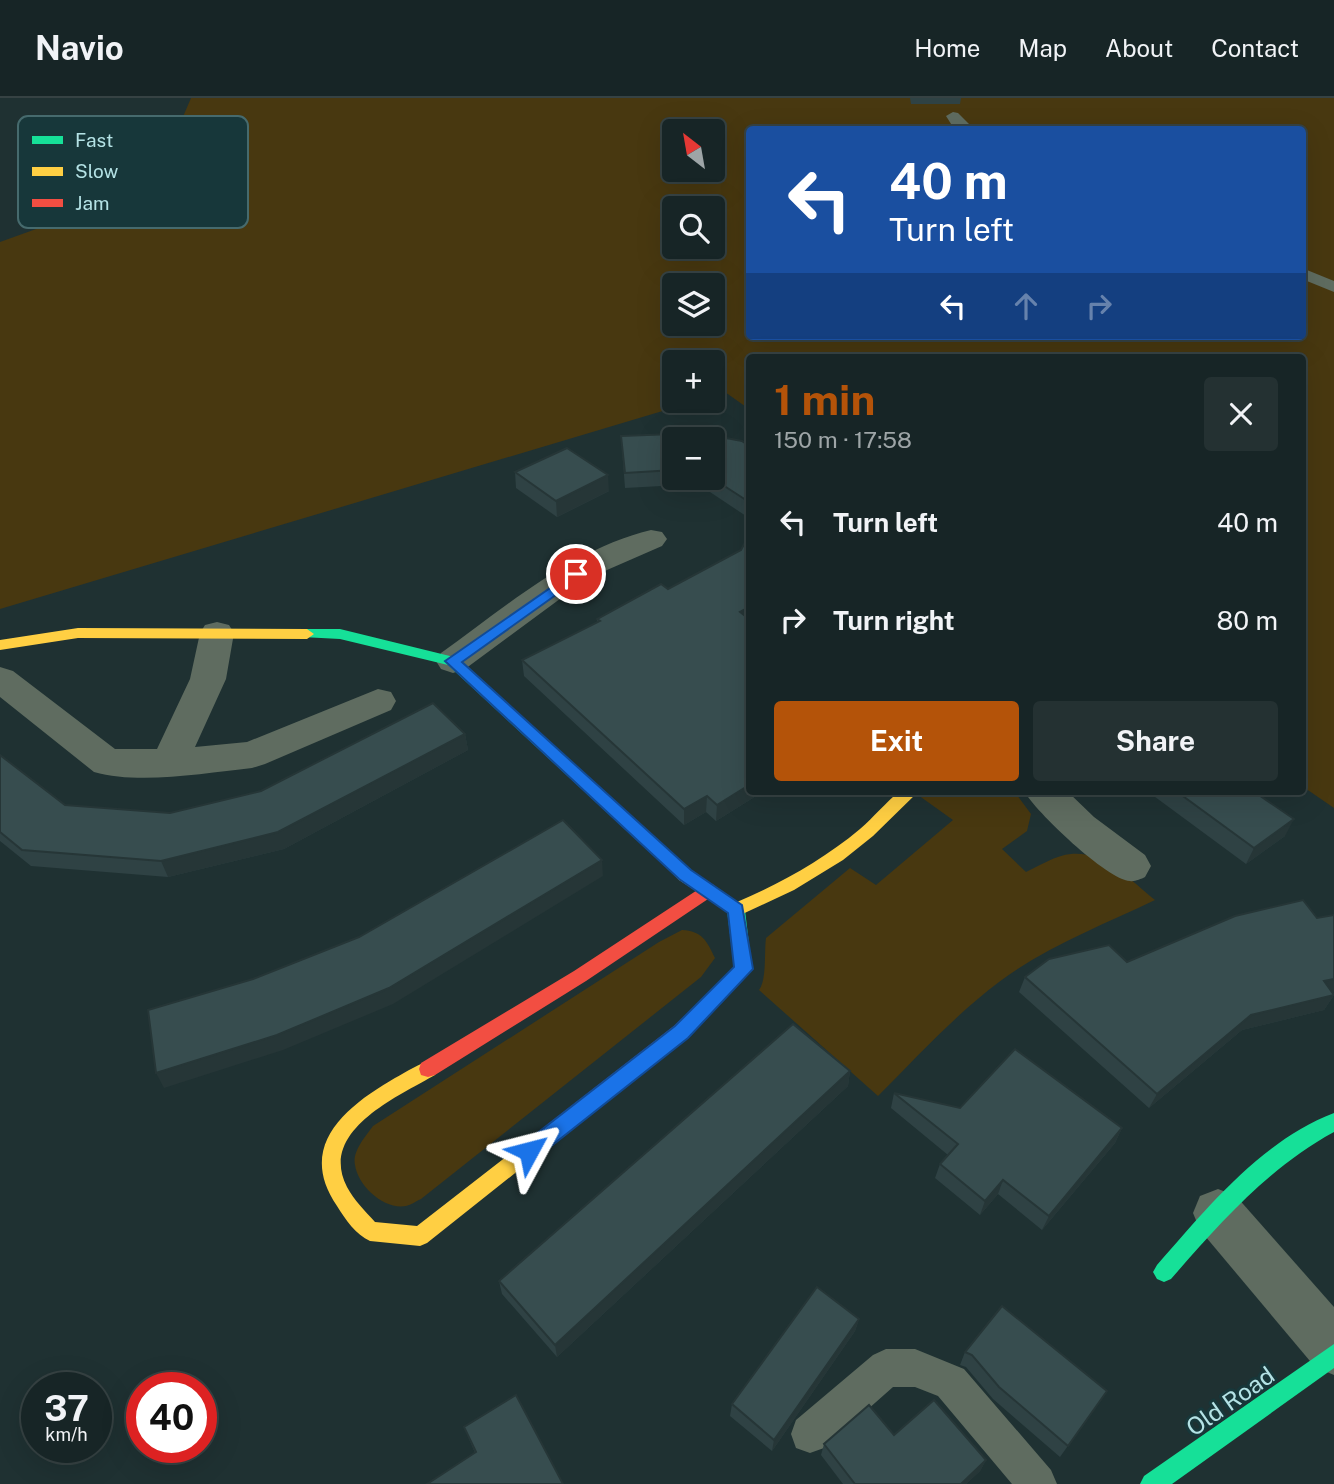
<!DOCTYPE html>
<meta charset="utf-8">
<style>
body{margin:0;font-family:"Public Sans",sans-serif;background:#243132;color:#f1f3f6;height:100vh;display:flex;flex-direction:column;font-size:26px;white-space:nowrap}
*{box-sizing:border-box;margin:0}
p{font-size:23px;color:#9ea5a7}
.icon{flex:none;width:38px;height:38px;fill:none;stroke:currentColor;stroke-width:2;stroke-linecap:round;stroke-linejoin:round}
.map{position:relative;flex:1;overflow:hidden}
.drawer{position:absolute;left:746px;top:256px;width:560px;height:441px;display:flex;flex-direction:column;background:#172526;border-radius:7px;box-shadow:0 7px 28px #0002,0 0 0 2px #364243}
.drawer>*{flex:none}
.guide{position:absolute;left:746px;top:28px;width:560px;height:214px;border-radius:7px;box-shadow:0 7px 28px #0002,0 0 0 2px #364243;background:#1a4fa0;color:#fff;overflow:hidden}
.needle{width:46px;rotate:329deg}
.tools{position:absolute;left:662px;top:21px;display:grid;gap:14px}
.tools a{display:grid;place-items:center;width:63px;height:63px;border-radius:7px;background:#172526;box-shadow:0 7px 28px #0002,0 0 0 2px #364243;font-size:35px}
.speed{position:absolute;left:21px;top:1274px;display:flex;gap:14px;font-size:35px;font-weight:700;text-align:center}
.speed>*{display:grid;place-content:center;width:91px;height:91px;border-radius:50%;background:#172526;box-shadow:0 7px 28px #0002,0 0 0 2px #364243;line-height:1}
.speed small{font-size:18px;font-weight:400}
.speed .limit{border:10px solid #d22;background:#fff;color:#111}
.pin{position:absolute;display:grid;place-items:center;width:60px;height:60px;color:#fff;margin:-30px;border:4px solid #fff;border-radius:50%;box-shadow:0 2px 7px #0007}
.me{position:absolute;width:77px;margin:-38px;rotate:52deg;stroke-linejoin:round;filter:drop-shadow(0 0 5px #0008)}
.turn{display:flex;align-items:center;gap:24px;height:147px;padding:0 28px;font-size:32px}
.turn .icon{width:91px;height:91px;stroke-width:2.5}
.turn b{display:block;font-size:49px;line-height:60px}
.lanes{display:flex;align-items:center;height:66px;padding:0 28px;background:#0003;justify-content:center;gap:35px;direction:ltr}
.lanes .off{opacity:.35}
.round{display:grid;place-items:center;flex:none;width:74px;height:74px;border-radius:7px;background:#243132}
.summary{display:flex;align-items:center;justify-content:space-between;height:119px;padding:0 28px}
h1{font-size:42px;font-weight:700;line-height:52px;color:#b45309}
.cta{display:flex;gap:14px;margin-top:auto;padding:14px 28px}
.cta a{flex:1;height:80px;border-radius:7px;background:#b45309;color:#fff;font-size:28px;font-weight:700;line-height:80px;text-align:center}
.cta a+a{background:#243132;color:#f1f3f6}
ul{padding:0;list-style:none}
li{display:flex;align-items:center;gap:21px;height:98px;padding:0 28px}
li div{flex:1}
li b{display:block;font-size:26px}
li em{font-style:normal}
header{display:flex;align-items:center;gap:42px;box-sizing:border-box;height:98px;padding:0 35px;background:#172526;border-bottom:2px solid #364243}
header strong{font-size:33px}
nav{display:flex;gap:38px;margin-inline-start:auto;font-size:24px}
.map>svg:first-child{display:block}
</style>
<header>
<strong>Navio</strong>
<nav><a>Home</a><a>Map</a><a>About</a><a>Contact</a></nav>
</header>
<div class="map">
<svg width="1334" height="1386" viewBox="0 0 1334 1386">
<rect width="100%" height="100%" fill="#1f3132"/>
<g fill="#483810" fill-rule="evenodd">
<path d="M191 0H1334V710L1302 688V259H749V311L725 294 712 298V264H674V303H696L0 511V144L153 89ZM749 32H1302V238H749ZM674 33H712V72H674ZM674 110H712V149H674ZM674 187H712V226H674Z"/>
<path d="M926 693H1014L1031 716 1027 733 1002 751 1026 774C1039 768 1056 757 1071 756 1105 753 1131 783 1155 802 1103 827 1045 849 999 884 955 917 917 959 878 998L759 892C767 882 764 854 766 840L850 770 876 787 953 722 918 697Z"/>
<path d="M682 832C702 833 707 843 715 860L701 879 421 1101C416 1103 411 1107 406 1108 384 1112 358 1088 355 1067 352 1053 366 1038 373 1028L659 844Z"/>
</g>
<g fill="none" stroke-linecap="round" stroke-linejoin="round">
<g fill="#5f6c60" fill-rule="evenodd">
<path d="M953 14 958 15 975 32 953 29 946 18Z"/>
<path d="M1302 170 1334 183V194L1302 181Z"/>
<path d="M886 1251H915L964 1271 1051 1372 1057 1386H1012L938 1298 915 1289H893L824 1350 810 1355 796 1350 791 1336 796 1322 873 1257Z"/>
</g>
<g fill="#5f6c60" fill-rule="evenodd">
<path d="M651 432 662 434 667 441 662 448 607 472 568 495 465 571 453 575 441 571 436 563 441 555C505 509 572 451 651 432Z"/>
<path d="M217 524 229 527 234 535 226 581 195 649 247 644 378 591 391 594 396 603 391 612 265 666 252 670C204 675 140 687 94 674L0 599V569L13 573 115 651H157L190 581 200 535 205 527Z"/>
<path d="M1024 693H1067L1094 719 1145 757 1151 768 1145 779C1141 781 1134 784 1130 783 1107 782 1035 713 1024 693Z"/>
<path d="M1218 1091 1236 1098 1334 1209V1277L1315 1269 1200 1132 1193 1115 1200 1098Z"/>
</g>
<g fill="#16e098" fill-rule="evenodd">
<path d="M307 531H340L458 560 668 752 670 756 668 760H656L448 567 340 541 302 539 300 536Z"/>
<path d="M736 805 742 807 745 812 752 871 714 912 708 915 702 912 699 907 702 902 734 869 727 812 730 807Z"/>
<path d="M1334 1015V1034C1268 1070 1220 1125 1171 1181L1164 1184 1157 1181 1153 1174 1157 1167C1207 1110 1261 1043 1334 1015Z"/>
<path d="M1334 1246V1270L1172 1386H1140L1144 1378Z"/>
</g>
<g fill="#ffcf43" fill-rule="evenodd">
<path d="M78 530 307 531 314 536 307 541 78 540 0 552V542Z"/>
<path d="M900 693H919L873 738 843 762 794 792 736 819 679 782 654 756 656 752H668L691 772 737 804C781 785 823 762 860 731 874 719 885 705 900 693Z"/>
<path d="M428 963 435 965 437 971 435 977C397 999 318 1033 347 1089 354 1102 365 1113 375 1124L417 1128 520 1048 527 1045 534 1048 537 1054 534 1060 427 1145 420 1148 370 1143C356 1137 345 1121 337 1108 298 1051 341 1012 390 983 402 976 415 968 428 963Z"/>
</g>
<g fill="#f24e42" fill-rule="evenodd">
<path d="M708 785 714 787 716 792 714 797 586 883 435 977 428 979 421 977 419 971 421 965 574 873Z"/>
<path d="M708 899 714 902 717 907 714 912 688 940 534 1060 527 1063 520 1060 517 1054 520 1048 674 928 702 902Z"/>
</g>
</g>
<g fill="#2f4244" fill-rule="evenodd">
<path d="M910 0H961L960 6H911Z"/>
<path d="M699 335 742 343 749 348V420L698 386 625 390 621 338ZM674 341H712V380H674Z"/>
<path d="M515 374 609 393 557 419 516 390Z"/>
<path d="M741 452 749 693H764L716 723 706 714 684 727 524 578 522 562 597 524V521L668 491Z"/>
<path d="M465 636 468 652 284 751 168 779 31 768 0 743V657L65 707 170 715 261 693Z"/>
<path d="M1147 693H1253L1285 738 1246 766Z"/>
<path d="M1127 864 1333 894 1334 897 1324 912 1242 932 1149 1010 1019 894 1025 879Z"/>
<path d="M850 973 848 988 557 1259 502 1196 499 1183Z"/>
<path d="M894 995 960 1010 1122 1030 1115 1045 1042 1132 998 1096 980 1117 935 1080 940 1066 948 1057 891 1010Z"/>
<path d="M859 1221 855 1233 772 1353 730 1318 732 1306Z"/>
<path d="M965 1254 1107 1293 1060 1359 993 1301 966 1269 960 1267Z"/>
<path d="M464 1329 563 1386 475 1355Z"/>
<path d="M894 1337 986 1362 980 1373 966 1386H843L821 1357 824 1346Z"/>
</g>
<g fill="#263637">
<path d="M608 377 609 393 557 419 556 403Z"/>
<path d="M749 509V524L740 514Z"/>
<path d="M465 636 468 652 284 751 168 779 161 763Z"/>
<path d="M749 687V693H764L716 723 717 707Z"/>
<path d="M707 698 706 714 684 727V711Z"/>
<path d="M1294 721 1285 738 1246 766 1254 750Z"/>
<path d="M602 762 603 778 393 906 283 952 164 990 156 975Z"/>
<path d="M1334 881V894L1315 898 1324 883Z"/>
<path d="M1334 897 1324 912 1242 932 1149 1010 1157 996 1251 917Z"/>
<path d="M850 973 848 988 557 1259 555 1247Z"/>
<path d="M1122 1030 1115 1045 1042 1132 1049 1118Z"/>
<path d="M1003 1082 998 1096 980 1117 985 1103Z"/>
<path d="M859 1221 855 1233 772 1353 774 1342Z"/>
<path d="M986 1362 980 1373 966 1386H961Z"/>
</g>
<g fill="#374d4f" stroke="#263637" stroke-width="2">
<path d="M699 335 742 343 749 348V404L712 380V341H674V372L625 375 621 338Z"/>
<path d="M567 350 608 377 556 403 515 374Z"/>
<path d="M749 437V509L740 514 749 521V687L717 707 707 698 684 711 522 562 600 523 597 521 661 486 668 491 741 452Z"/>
<path d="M433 605 465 636 278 734 161 763 22 752 0 734V657L65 707 170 715 261 693Z"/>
<path d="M1176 693H1253L1294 721 1254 750Z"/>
<path d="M563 722 602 762 389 890 277 937 156 975 148 912 253 881 359 839Z"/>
<path d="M1303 802 1317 820 1334 817V881L1324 883 1334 897 1251 917 1157 996 1025 879 1049 861 1109 847 1127 864 1235 818Z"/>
<path d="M793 926 850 973 555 1247 499 1183Z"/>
<path d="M1015 951 1122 1030 1049 1118 1003 1082 985 1103 940 1066 958 1046 894 995 960 1010Z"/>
<path d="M817 1189 859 1221 774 1342 732 1306Z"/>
<path d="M1002 1208 1107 1293 1068 1348 999 1289 972 1257 965 1254Z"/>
<path d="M516 1297 563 1386H427L476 1354 464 1329Z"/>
<path d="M934 1302 986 1362 961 1386H855L824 1346 869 1307 894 1337Z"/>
</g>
<path fill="#1a73e8" stroke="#114b97" stroke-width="2" d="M576 472 581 473V479L462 564 691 772 742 807 753 871 688 940 536 1060 529 1062 522 1060 519 1053 522 1047 675 928 734 869 728 815 679 781 445 563Z"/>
<g text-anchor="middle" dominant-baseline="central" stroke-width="6" stroke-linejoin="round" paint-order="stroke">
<g font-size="24" fill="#b4e2e5" stroke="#17373a">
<text transform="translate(1230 1303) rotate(-35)">Old Road</text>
</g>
</g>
<rect x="18" y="18" width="230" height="112" rx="10" fill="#17373a" stroke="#466a6d" stroke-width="2"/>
<rect x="32" y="38" width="31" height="8" fill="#16e098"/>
<rect x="32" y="69" width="31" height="9" fill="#ffcf43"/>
<rect x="32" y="101" width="31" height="8" fill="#f24e42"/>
<g font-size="19" fill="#b4e2e5">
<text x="75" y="49">Fast</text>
<text x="75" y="80">Slow</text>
<text x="75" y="112">Jam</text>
</g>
</svg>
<div class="tools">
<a><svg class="needle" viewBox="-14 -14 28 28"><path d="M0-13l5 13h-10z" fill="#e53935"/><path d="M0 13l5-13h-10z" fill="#9ea5a7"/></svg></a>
<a><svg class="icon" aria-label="search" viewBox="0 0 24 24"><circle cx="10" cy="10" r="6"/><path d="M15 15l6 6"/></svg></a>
<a><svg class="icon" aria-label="layers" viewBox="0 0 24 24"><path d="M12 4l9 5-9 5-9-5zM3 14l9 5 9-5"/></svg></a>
<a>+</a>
<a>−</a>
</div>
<div class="speed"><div>37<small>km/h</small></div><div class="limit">40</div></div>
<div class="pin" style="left:576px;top:476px;background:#d93025"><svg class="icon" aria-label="arrive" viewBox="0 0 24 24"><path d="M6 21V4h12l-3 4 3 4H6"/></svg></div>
<svg class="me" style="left:529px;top:1053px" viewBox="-20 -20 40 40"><path d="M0-17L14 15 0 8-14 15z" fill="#1a73e8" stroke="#fff" stroke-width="4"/></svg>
<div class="guide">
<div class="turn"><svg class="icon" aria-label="left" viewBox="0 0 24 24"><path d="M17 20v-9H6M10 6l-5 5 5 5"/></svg><div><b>40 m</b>Turn left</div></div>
<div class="lanes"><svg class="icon" aria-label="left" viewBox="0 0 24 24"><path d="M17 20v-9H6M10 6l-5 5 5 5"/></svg><svg class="icon off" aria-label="ahead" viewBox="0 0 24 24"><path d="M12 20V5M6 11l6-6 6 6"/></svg><svg class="icon off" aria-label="right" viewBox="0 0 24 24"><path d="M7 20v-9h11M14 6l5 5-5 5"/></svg></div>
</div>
<section class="drawer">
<div class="summary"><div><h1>1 min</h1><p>150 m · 17:58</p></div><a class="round"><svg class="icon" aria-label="close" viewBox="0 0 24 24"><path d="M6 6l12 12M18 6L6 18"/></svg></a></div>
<ul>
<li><svg class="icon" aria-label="left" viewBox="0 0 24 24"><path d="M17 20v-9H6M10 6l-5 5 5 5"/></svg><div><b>Turn left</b></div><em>40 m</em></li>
<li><svg class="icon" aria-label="right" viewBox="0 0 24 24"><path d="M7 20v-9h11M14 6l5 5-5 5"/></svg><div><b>Turn right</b></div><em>80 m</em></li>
</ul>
<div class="cta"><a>Exit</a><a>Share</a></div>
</section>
</div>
